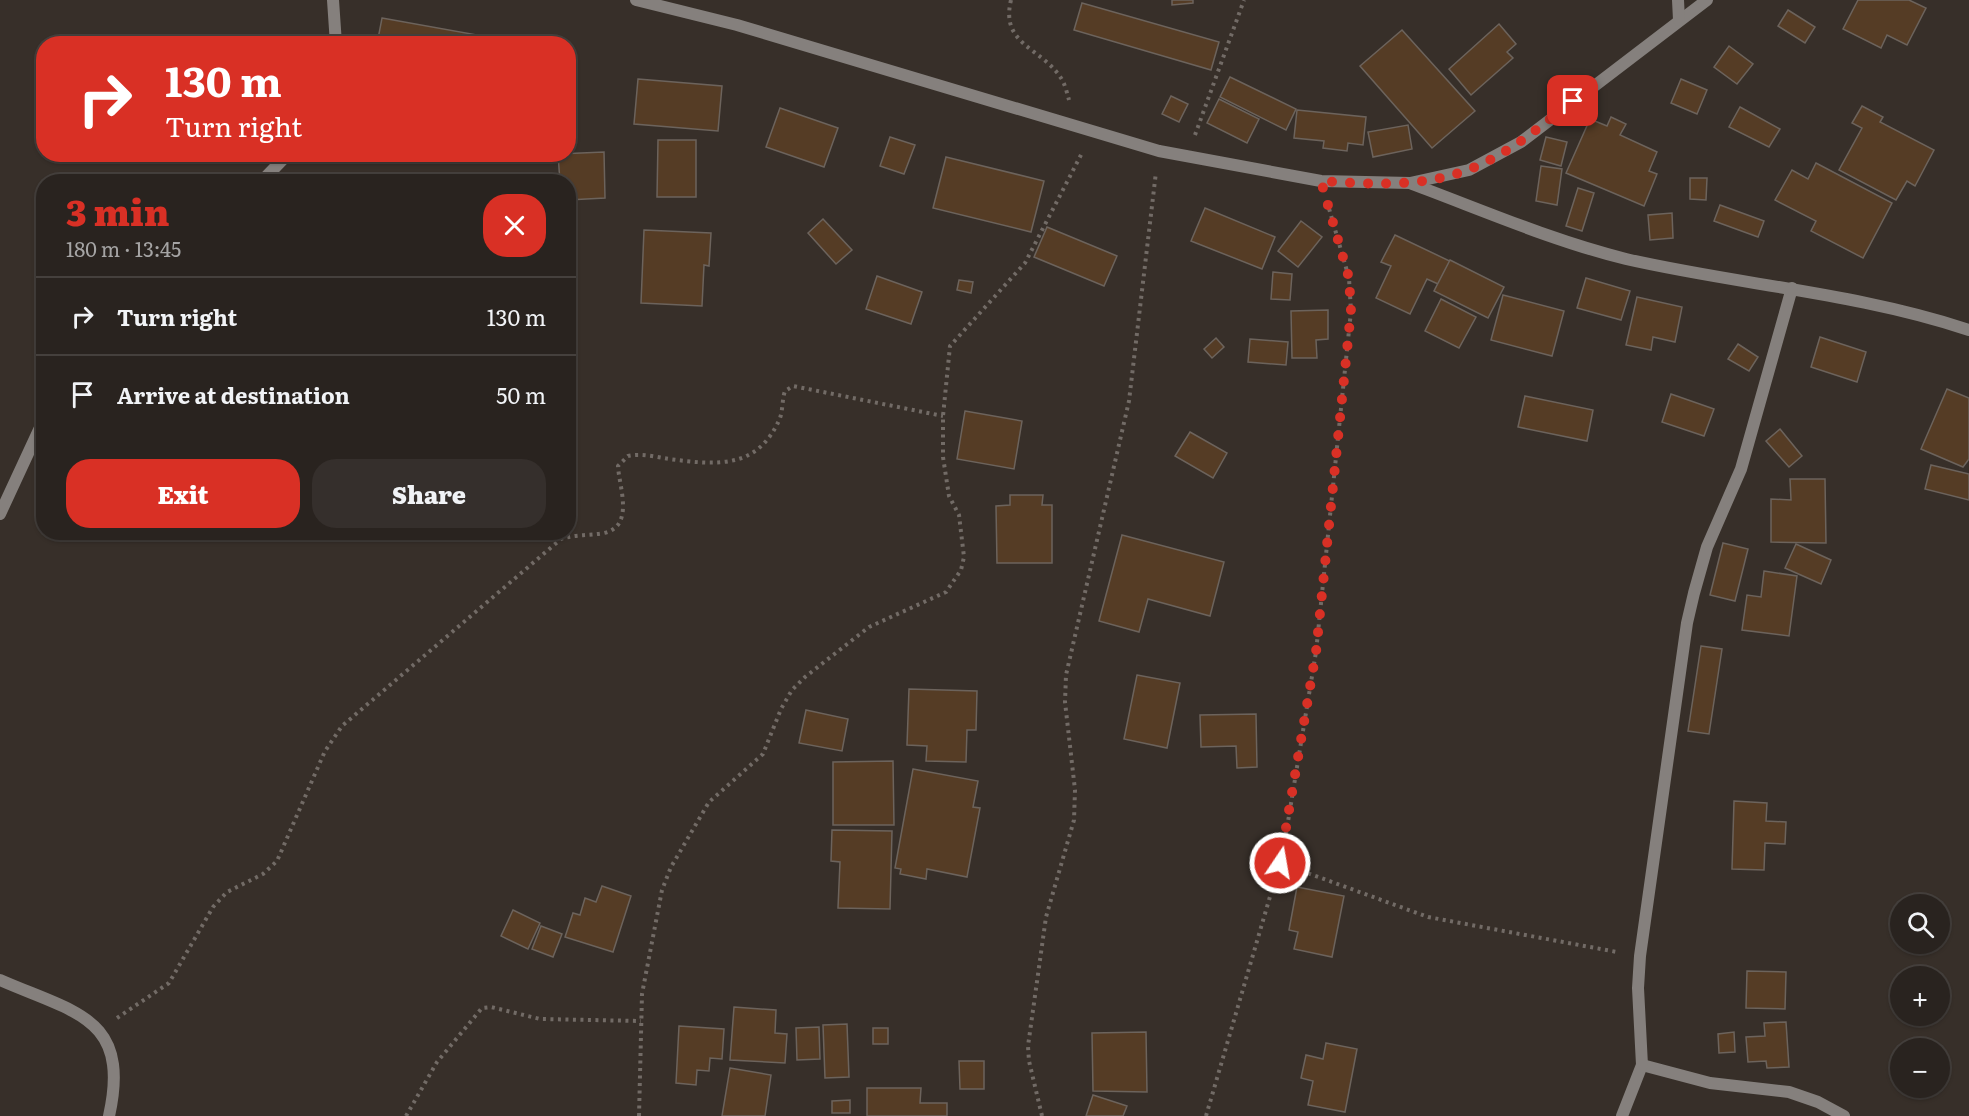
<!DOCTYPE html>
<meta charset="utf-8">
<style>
body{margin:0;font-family:Literata,serif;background:#352f2c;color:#f1f3f6;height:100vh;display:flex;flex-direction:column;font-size:22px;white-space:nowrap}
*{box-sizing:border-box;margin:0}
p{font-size:20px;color:#a5a4a4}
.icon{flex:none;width:33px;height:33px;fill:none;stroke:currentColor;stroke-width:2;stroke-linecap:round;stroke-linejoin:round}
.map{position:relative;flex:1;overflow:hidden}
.drawer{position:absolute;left:36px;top:174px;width:540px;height:366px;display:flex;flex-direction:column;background:#29231f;border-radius:24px;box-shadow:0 2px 4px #0004,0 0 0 2px #45403d}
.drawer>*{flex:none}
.banner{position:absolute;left:36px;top:36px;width:540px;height:126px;border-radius:24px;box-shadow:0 2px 4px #0004,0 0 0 2px #45403d;background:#d93025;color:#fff;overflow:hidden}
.buttons{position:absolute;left:1890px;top:894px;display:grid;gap:12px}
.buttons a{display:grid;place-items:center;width:60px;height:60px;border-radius:50%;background:#29231f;box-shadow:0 2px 4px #0004,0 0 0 2px #45403d;font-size:30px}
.pin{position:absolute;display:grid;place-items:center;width:51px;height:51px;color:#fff;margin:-26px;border-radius:12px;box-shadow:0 3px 9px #0006}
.me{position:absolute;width:66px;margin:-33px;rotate:12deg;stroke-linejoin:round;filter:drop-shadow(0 0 4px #0008)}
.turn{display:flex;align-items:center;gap:21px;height:126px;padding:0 30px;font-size:27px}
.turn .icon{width:78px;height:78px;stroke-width:2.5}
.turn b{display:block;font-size:42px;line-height:51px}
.round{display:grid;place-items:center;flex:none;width:63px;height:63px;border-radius:24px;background:#352f2c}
.head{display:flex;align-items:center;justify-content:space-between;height:102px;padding:0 30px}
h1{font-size:36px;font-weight:800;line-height:45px;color:#d93025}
.primary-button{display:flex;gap:12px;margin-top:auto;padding:12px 30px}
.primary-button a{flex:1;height:69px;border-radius:24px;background:#d93025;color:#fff;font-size:24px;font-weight:800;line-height:69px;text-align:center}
.primary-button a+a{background:#352f2c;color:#f1f3f6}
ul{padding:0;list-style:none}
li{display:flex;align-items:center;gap:18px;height:78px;padding:0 30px;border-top:2px solid #45403d}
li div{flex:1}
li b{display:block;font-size:22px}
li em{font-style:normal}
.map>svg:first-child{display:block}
</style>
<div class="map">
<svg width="1969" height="1116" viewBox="0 0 1969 1116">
<rect width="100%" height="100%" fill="#372f29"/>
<g fill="#553c25" stroke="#6c635c" stroke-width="1.5">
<path d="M1172 0H1193V3L1172 5Z"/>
<path d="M1858 0H1909L1926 8 1907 45 1887 35 1881 48 1843 29Z"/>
<path d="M1082 3 1219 42 1211 70 1074 30Z"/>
<path d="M1788 10 1815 27 1805 43 1778 26Z"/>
<path d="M382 18 494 38 493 44H377Z"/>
<path d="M1499 24 1516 44 1507 52 1513 58 1471 95 1449 69Z"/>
<path d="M1402 30 1475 111 1432 148 1360 66Z"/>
<path d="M1729 46 1753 64 1737 84 1714 67Z"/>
<path d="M1230 77 1296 109 1286 130 1220 97Z"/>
<path d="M638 79 722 86 718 131 634 124Z"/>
<path d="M1681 79 1707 90 1697 114 1671 103Z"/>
<path d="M1171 96 1188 104 1179 122 1162 114Z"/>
<path d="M1219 99 1259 119 1247 143 1207 123Z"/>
<path d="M1862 106 1883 117 1880 122 1934 150 1915 186 1907 181 1896 200 1839 170 1862 128 1852 123Z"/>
<path d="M1740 107 1780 129 1769 147 1729 127Z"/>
<path d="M780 108 838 128 824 167 766 147Z"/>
<path d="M1297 110 1366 117 1363 145 1348 143 1347 151 1323 148 1324 141 1294 138Z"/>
<path d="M1611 117 1626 124 1620 135 1657 152 1649 171 1657 174 1644 206 1566 173 1590 119 1607 126Z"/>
<path d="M1408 125 1412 149 1373 157 1368 132Z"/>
<path d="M890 137 915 145 904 174 880 166Z"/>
<path d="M1546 137 1567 142 1561 166 1540 160Z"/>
<path d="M658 140H696V197H657Z"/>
<path d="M604 152 605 198 568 200V182H560L558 154Z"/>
<path d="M946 157 1044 181 1031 232 933 208Z"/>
<path d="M1816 163 1892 203 1863 258 1811 231 1816 221 1775 200 1792 170 1808 179Z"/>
<path d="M1541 166 1562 169 1557 205 1536 201Z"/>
<path d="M1690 178H1707L1706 200 1690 199Z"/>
<path d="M1578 188 1594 193 1582 231 1566 226Z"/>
<path d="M1720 205 1764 221 1758 237 1714 221Z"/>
<path d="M1205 208 1275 237 1262 269 1191 241Z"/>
<path d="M1672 213 1673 238 1650 240 1648 215Z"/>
<path d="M823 219 852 250 836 264 808 233Z"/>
<path d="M1301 221 1322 237 1298 267 1278 251Z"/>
<path d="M1047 227 1117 256 1104 286 1034 257Z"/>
<path d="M644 230 711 233 709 266 704 265 702 306 641 303Z"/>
<path d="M1395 235 1458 265 1447 288 1427 279 1410 314 1376 298 1391 266 1381 262Z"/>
<path d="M1450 260 1504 287 1488 318 1434 291Z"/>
<path d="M1273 272 1292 274 1290 300 1271 299Z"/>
<path d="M877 276 922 292 911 324 866 309Z"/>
<path d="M1586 278 1630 291 1621 320 1577 308Z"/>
<path d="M959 280 973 282 971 293 957 290Z"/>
<path d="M1503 295 1564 311 1552 356 1491 340Z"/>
<path d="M1637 297 1682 307 1675 342 1653 337 1651 350 1626 345Z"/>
<path d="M1441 299 1476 317 1459 348 1425 331Z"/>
<path d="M1328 310V339L1316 340 1317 358H1292L1291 311Z"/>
<path d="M1820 337 1866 352 1857 382 1811 367Z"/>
<path d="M1216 338 1224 347 1212 358 1204 349Z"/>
<path d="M1250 339 1288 342 1286 365 1248 362Z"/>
<path d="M1738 344 1758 357 1749 371 1728 359Z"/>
<path d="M1947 389 1969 398V459L1963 467 1921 449Z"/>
<path d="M1671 394 1714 409 1704 436 1662 422Z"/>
<path d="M1525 396 1593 410 1587 441 1518 427Z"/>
<path d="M965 411 1022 421 1014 469 957 459Z"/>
<path d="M1780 429 1802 456 1789 467 1766 441Z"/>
<path d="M1190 432 1227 453 1213 478 1175 456Z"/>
<path d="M1931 465 1969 474V500L1925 489Z"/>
<path d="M1790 479H1825L1826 543 1771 542V499L1791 500Z"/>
<path d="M1010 495H1043L1042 505H1052V563H997L996 506 1010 505Z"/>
<path d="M1122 535 1224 562 1210 616 1148 599 1139 632 1099 621Z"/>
<path d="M1723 543 1748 549 1735 601 1710 595Z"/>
<path d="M1796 544 1831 560 1821 584 1785 568Z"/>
<path d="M1764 571 1797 576 1789 636 1742 630 1747 595 1761 597Z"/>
<path d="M1701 646 1722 649 1709 734 1688 731Z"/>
<path d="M1137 675 1180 683 1167 748 1124 739Z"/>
<path d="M909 689 977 691 976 730H967L966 762 926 761 927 746 907 745Z"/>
<path d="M806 710 848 719 842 751 799 743Z"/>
<path d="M1256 714 1257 767 1237 768 1236 746 1201 747 1200 715Z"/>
<path d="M893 761 894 825H833V762Z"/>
<path d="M913 769 978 781 973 807 980 808 967 877 927 869 926 879 900 874 901 869 895 868Z"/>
<path d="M1734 801 1767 803 1766 821 1786 822 1785 844 1765 843 1764 870 1732 869Z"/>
<path d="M832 830 892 831 890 909 838 908 840 862 831 861Z"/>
<path d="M602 886 631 896 613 952 565 937 573 913 580 915 585 898 596 902Z"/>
<path d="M1297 887 1344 896 1332 957 1294 949 1298 932 1289 930Z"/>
<path d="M513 910 540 923 528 949 501 936Z"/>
<path d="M541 926 562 934 553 957 532 949Z"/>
<path d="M1747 971 1786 972 1785 1009 1746 1008Z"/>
<path d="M734 1007 776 1010 775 1033 787 1034 785 1063 730 1060Z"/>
<path d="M1786 1022 1789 1067 1767 1068 1766 1061 1748 1062 1746 1037 1765 1036 1764 1023Z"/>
<path d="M847 1024 849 1077 825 1078 823 1025Z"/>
<path d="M679 1026 724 1029 722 1059 710 1058 709 1071 697 1070 696 1085 676 1083Z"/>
<path d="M819 1027 820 1059 797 1060 796 1028Z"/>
<rect x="873" y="1028" width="15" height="16"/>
<path d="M1146 1032 1147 1092 1093 1091 1092 1033Z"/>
<path d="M1734 1032 1735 1052 1719 1053 1718 1034Z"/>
<path d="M1326 1043 1357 1049 1345 1112 1308 1105 1313 1081 1301 1078 1306 1055 1323 1059Z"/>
<path d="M959 1061H984V1089H960Z"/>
<path d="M730 1068 771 1075 765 1116H722Z"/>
<path d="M867 1088H921L920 1103H947V1116H867Z"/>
<path d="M1093 1095 1127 1106 1123 1116H1086Z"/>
<path d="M850 1100V1113H832V1101Z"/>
</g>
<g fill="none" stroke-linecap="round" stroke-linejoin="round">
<g stroke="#726b66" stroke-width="4" stroke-dasharray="3 4.5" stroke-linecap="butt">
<path d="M1011 0C1000 45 1041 47 1061 78 1065 84 1067 93 1069 100"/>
<path d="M1195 135 1244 0"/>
<path d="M1280 863 1428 917 1617 952"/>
<path d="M117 1018 169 983 213 907 227 892 263 874 277 861 325 751 342 726 561 539C576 534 589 536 604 533 635 526 619 487 618 466L628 456C641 453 656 457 669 459 716 465 758 470 780 418 783 410 782 399 785 391L793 386 943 416"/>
<path d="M406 1116 437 1062 482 1008 491 1007 540 1019 641 1021"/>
<path d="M639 1116 642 994 662 890 671 867 709 802 763 754 781 709 792 690 805 677 869 627 946 592 961 570 964 557 959 515 949 496 943 457V416L950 346 1025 263 1082 153"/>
<path d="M1042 1116 1029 1061 1028 1046 1046 917 1074 820 1075 790 1065 702 1066 675 1129 401 1156 172"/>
<path d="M1206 1116 1283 852 1316 652 1351 311 1349 278 1328 205"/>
</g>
<g stroke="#85807d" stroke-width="12">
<path d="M333 0 336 44"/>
<path d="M636 0 737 25 1159 151 1321 181 1410 183 1469 170 1521 142 1707 0"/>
<path d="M1678 0 1679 20"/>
<path d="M261 182 288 154"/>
<path d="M1412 184C1482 210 1553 241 1626 259 1740 285 1858 293 1969 330"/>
<path d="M0 514 44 419"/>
<path d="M0 980C75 1013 131 1017 109 1116"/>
<path d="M1642 1065 1710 1083 1789 1092 1818 1102 1844 1116"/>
<path d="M1622 1116 1642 1065 1638 988 1640 956 1687 623 1694 593 1707 547 1741 469 1792 288"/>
</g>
</g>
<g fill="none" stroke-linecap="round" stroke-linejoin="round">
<path stroke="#d93025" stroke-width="10" stroke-dasharray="0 18" d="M1280 863 1316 652 1351 311 1349 278 1321 181C1370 184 1423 188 1470 169 1509 154 1541 126 1573 101"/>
</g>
</svg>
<div class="buttons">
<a><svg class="icon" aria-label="search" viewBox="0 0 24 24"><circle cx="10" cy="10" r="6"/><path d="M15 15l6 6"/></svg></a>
<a>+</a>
<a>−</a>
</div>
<div class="pin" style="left:1573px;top:101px;background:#d93025"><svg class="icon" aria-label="arrive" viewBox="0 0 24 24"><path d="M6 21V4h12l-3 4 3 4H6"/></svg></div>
<svg class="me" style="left:1280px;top:863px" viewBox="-20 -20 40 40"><circle r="17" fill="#d93025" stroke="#fff" stroke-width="3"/><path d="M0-11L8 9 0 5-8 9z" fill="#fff"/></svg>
<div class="banner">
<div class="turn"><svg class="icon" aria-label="right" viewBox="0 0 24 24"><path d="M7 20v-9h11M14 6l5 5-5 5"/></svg><div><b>130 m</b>Turn right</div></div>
</div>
<section class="drawer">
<div class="head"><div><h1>3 min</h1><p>180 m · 13:45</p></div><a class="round" style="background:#d93025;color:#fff"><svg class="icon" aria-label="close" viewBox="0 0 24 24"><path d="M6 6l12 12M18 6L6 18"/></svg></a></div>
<ul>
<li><svg class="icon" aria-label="right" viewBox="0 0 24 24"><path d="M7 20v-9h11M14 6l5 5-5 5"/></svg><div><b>Turn right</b></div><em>130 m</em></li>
<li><svg class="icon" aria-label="arrive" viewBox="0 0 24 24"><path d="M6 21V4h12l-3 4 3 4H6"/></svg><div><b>Arrive at destination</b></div><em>50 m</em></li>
</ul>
<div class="primary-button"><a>Exit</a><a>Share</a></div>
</section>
</div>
